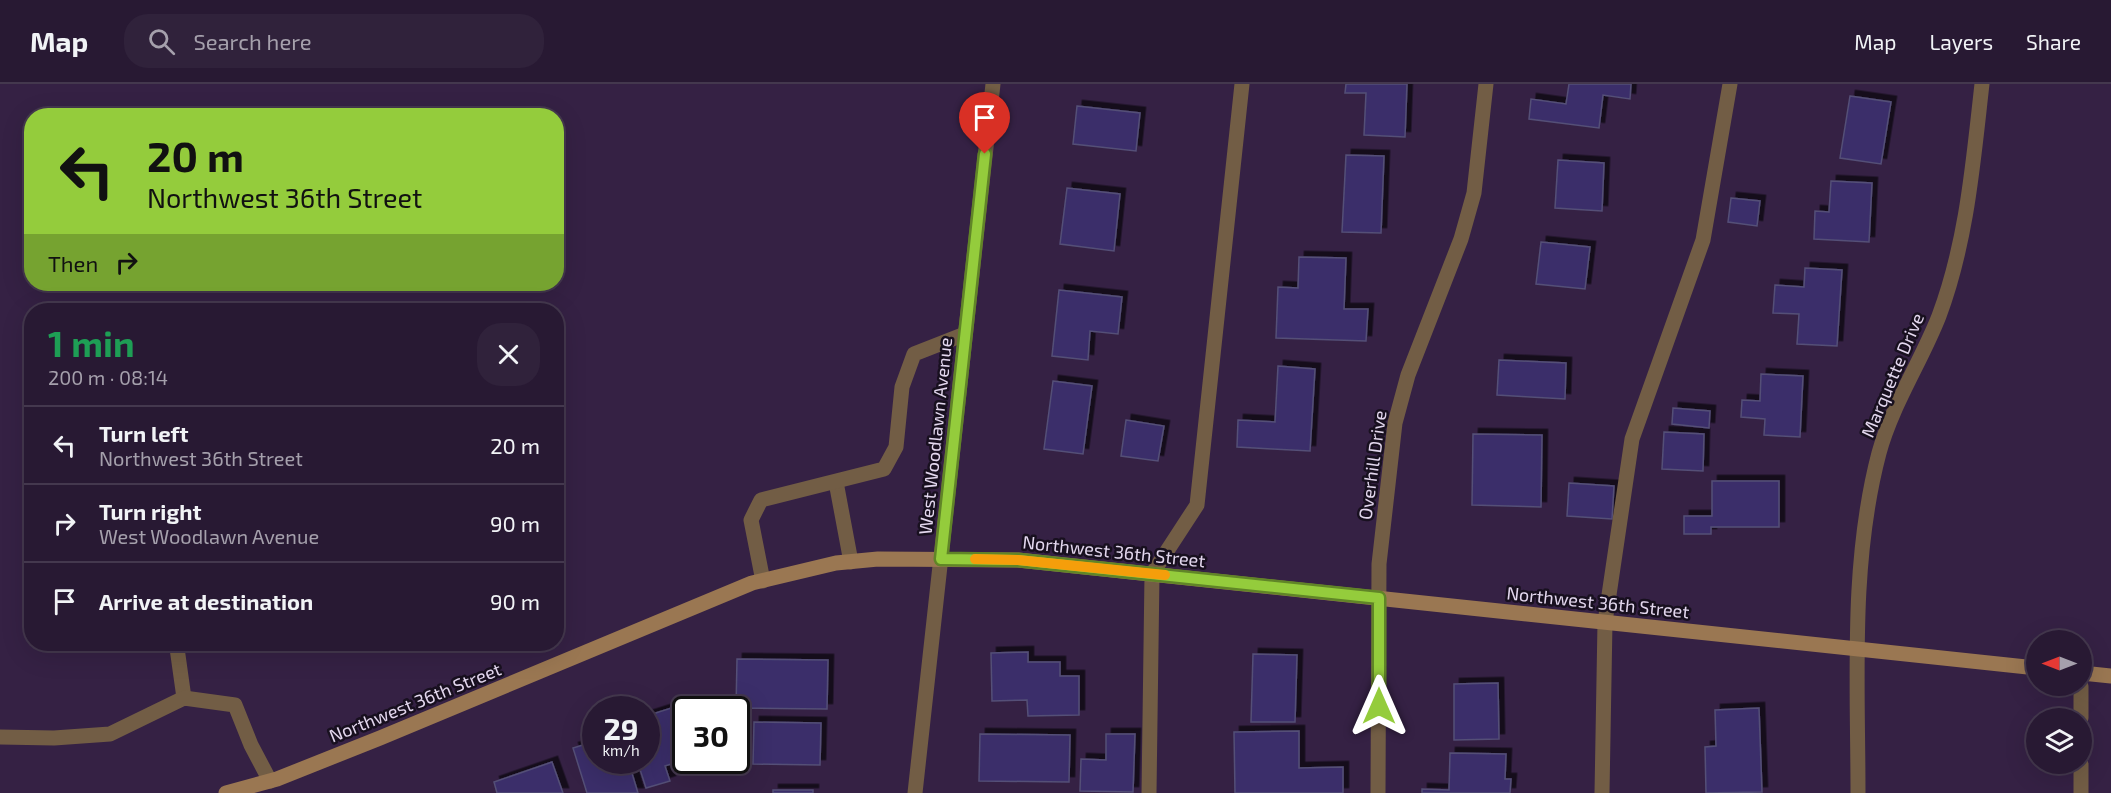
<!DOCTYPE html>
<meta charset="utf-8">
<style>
body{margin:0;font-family:"Exo 2",sans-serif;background:#30223b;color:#f1f3f6;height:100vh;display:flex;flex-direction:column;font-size:22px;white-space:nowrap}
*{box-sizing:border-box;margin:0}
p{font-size:20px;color:#a5a0ac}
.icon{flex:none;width:33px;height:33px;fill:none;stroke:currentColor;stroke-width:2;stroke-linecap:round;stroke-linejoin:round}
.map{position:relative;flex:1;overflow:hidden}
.details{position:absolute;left:24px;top:219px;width:540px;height:348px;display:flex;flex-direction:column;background:#281933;border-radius:24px;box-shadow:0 6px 24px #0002,0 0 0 2px #44384e}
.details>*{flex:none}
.banner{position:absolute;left:24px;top:24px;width:540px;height:183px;border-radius:24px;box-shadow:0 6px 24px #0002,0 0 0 2px #44384e;background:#94cc3c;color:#111;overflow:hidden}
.needle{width:39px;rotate:270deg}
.controls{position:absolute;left:2026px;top:546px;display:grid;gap:12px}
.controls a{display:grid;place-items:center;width:66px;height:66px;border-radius:50%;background:#281933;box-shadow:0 6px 24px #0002,0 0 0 2px #44384e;font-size:30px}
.speed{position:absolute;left:582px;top:612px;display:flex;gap:12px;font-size:30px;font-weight:700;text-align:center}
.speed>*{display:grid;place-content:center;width:78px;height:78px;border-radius:50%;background:#281933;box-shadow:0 6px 24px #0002,0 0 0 2px #44384e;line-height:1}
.speed small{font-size:15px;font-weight:400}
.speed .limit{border:3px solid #111;border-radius:9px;background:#fff;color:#111}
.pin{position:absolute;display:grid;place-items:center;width:51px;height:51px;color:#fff;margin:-62px -26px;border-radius:50% 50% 50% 0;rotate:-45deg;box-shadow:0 0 6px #0007}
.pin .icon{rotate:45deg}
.me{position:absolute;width:66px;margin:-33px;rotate:0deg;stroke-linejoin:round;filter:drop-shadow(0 0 4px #0008)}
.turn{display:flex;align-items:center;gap:21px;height:126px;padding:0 24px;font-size:27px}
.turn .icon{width:78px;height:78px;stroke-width:2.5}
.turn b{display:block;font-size:42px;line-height:51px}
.then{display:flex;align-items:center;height:57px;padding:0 24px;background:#0003;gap:12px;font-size:22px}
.round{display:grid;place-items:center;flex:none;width:63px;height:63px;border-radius:24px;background:#30223b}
.summary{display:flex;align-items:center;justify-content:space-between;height:102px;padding:0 24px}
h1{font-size:36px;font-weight:700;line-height:45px;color:#1e9e55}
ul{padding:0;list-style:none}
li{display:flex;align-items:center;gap:18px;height:78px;padding:0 24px;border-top:2px solid #44384e}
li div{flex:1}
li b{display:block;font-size:22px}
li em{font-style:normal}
header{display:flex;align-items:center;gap:36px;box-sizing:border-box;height:84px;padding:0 30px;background:#281933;border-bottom:2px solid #44384e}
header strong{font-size:28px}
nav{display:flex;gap:33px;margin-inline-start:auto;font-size:21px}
.search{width:420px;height:54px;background:#30223b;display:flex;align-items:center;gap:15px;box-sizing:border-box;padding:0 21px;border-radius:24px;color:#a5a0ac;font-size:22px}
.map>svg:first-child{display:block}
</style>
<header>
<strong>Map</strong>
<div class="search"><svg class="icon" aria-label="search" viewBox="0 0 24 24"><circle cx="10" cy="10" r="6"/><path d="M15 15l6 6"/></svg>Search here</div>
<nav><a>Map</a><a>Layers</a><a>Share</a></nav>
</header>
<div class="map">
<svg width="2111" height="709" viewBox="0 0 2111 709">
<defs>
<filter id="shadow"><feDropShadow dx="5.5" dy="-5.5" stdDeviation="0" flood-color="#0009"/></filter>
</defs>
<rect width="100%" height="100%" fill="#352144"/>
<g fill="#3a2f6b" stroke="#544f77" stroke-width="1.5" filter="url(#shadow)">
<path d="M1346 0H1407L1405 53 1364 51 1366 9H1345Z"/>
<path d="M1569 0H1631L1630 15 1603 11 1599 44 1529 35 1531 15 1566 20Z"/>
<path d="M1850 12 1891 18 1881 80 1840 74Z"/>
<path d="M1077 22 1140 29 1136 67 1073 60Z"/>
<path d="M1346 71 1384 72 1381 149 1342 148Z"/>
<path d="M1558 76 1604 79 1602 127 1555 124Z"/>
<path d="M1831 97 1872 99 1869 158 1814 155 1815 127 1829 128Z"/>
<path d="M1067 104 1120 110 1114 167 1060 160Z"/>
<path d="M1731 114 1760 117 1757 142 1728 138Z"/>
<path d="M1541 158 1590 163 1585 205 1536 200Z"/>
<path d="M1299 173 1346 174 1344 225H1368L1366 257 1276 254 1278 203 1298 204Z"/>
<path d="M1805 184 1842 186 1837 262 1797 260 1799 230 1773 229 1775 201 1804 203Z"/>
<path d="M1059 206 1122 213 1118 250 1090 247 1088 276 1052 272Z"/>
<path d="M1499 276 1566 279 1565 315 1497 311Z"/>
<path d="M1278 282 1315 285 1310 367 1237 363 1238 336 1275 338Z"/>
<path d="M1761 290 1803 292 1800 353 1764 351 1765 335 1741 333 1742 316 1760 317Z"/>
<path d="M1053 297 1092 302 1083 370 1044 365Z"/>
<path d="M1673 324 1710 327 1709 344 1672 340Z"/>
<path d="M1126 336 1164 342 1158 377 1121 372Z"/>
<path d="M1664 348 1704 350 1703 387 1662 385Z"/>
<path d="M1473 350 1542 351 1541 423 1472 421Z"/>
<path d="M1712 397H1779V443H1711V450H1684V432H1712Z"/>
<path d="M1569 399 1614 402 1612 435 1567 432Z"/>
<path d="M1028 568V578H1060V592H1079V631L1028 632 1027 616 992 617 991 569Z"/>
<path d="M1253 570 1297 571 1295 638H1251Z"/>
<path d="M737 575 828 576 827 625 736 624Z"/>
<path d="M1498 599 1499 655 1454 656V600Z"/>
<path d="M684 620 686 675 665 682 670 697 646 704 637 676H646V632Z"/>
<path d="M1759 624 1762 708 1706 709 1705 663 1716 662 1715 626Z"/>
<path d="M754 638 821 639 820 681 753 680Z"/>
<path d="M1299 647V684L1343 683V709H1235L1234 648Z"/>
<path d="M980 650 1070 651 1069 698 979 697Z"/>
<path d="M1106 650H1135L1133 708 1080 707 1081 675 1106 676Z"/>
<path d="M596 657V676H628L638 709H587L573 664Z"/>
<path d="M1450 669 1506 670 1505 695H1511L1510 709H1422V705L1449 706Z"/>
<path d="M552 678 563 709H497L494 698Z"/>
<rect x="773" y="706" width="40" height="3"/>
</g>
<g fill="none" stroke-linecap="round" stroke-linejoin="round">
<g stroke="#725d45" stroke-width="15">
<path d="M836 398 851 478"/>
<path d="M763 497 751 436 761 416 884 385 896 363 902 303 914 270 965 250"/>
<path d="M180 560 177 564 184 614"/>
<path d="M2081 602V634"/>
<path d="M0 653 54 654 110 650 184 614 235 621 251 661 270 697"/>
<path d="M2081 680V709"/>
<path d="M1149 709 1152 490 1197 421 1242 0"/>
<path d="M1602 709 1605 538 1632 355 1703 156 1730 0"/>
</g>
<g stroke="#725d45" stroke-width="15">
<path d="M1378 709 1379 480 1395 339 1408 291 1461 155 1474 109 1486 0"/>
<path d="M1858 709C1858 597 1850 479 1879 369 1892 321 1921 278 1939 232 1967 157 1973 79 1982 0"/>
</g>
<path stroke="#725d45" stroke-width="15" d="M915 709 993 0"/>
<g stroke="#9a7752" stroke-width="15">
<path d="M2082 589 2111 592"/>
<path d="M226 709 277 695 380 654 752 499 836 479 878 475 1018 476 2037 584"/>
</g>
</g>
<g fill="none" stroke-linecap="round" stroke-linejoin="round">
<g stroke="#608527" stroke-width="15">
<path id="route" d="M985 70 941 475 1018 476 1379 514V622"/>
</g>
<use href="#route" stroke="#94cc3c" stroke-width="10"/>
<path stroke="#f59e0b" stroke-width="10" d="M975 475 1018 476 1165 491"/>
</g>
<g text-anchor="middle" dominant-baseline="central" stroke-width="5" stroke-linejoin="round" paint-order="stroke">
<g font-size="18" fill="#e3d7ee" stroke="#18101f">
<text transform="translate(1892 291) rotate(-67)">Marquette Drive</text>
<text transform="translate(935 352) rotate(-84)">West Woodlawn Avenue</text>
<text transform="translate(1372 381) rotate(-82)">Overhill Drive</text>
<text transform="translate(1114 467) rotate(6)">Northwest 36th Street</text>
<text transform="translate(1598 518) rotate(6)">Northwest 36th Street</text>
<text transform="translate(415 618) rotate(-22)">Northwest 36th Street</text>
</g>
</g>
</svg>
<div class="controls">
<a><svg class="needle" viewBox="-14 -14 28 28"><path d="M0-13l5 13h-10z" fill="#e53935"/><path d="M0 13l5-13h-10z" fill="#a5a0ac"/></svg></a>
<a><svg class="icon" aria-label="layers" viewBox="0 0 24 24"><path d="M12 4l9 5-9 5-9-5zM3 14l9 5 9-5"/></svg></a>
</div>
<div class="speed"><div>29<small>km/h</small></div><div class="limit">30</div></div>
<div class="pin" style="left:985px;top:70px;background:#d93025"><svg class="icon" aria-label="arrive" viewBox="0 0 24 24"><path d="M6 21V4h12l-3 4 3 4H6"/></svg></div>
<svg class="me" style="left:1379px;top:622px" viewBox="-20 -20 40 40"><path d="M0-17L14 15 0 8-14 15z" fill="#94cc3c" stroke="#fff" stroke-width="4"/></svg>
<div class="banner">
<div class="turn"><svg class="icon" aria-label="left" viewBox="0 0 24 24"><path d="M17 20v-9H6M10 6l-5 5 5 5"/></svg><div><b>20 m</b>Northwest 36th Street</div></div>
<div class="then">Then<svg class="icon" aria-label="right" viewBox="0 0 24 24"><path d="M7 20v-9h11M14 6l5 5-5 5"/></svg></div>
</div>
<section class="details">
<div class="summary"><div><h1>1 min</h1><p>200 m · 08:14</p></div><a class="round"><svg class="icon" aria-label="close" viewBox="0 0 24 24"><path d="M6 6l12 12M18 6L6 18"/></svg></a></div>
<ul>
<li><svg class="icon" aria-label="left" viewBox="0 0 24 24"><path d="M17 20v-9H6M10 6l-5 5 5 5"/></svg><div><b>Turn left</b><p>Northwest 36th Street</p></div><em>20 m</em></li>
<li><svg class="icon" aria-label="right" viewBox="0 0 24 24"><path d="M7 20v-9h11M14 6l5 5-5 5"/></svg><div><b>Turn right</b><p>West Woodlawn Avenue</p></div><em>90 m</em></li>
<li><svg class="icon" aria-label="arrive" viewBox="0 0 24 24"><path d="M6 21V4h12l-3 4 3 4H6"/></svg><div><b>Arrive at destination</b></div><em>90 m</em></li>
</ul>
</section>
</div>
